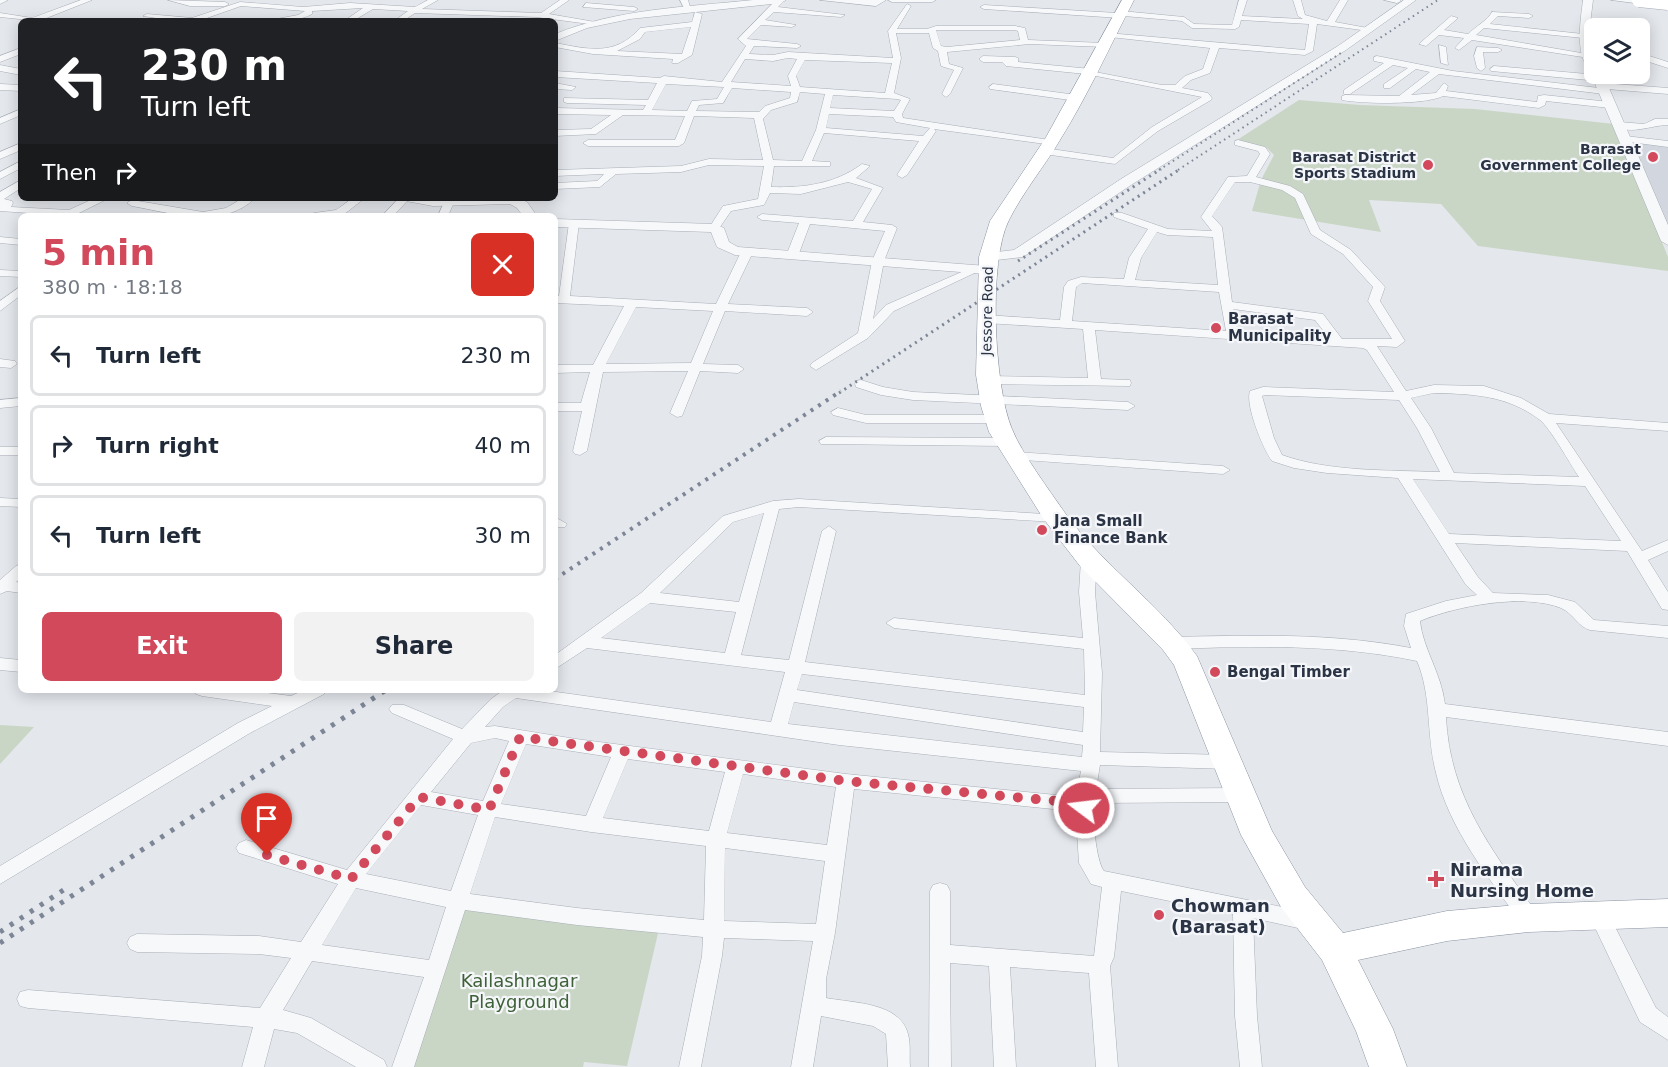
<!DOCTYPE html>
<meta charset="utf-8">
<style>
body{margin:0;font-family:"DejaVu Sans",sans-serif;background:#f2f2f3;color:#1f2937;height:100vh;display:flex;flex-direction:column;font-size:22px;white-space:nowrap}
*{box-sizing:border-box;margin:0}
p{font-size:20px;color:#747a83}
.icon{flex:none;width:33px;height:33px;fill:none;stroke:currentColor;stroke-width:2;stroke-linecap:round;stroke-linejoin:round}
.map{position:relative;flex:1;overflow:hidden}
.panel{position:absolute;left:18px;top:213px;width:540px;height:480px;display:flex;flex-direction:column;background:#fff;border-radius:9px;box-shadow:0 3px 15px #0003}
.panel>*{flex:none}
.top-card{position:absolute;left:18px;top:18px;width:540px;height:183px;border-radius:9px;box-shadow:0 3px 15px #0003;background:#202124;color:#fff;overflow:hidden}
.buttons{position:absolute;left:1584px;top:18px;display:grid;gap:12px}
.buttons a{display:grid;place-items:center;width:66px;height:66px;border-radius:9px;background:#fff;box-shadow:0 3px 15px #0003;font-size:30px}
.pin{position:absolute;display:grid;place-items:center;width:51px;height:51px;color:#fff;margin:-62px -26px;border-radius:50% 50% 50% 0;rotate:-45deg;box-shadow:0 0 6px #0007}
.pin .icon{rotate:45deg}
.me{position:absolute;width:66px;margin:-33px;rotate:285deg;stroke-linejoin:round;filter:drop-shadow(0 0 4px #0008)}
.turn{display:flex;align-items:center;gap:21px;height:126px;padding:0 24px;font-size:27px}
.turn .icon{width:78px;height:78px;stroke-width:2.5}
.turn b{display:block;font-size:42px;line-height:51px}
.then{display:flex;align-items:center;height:57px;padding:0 24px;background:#0003;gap:12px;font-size:22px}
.round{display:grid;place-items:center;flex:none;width:63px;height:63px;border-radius:9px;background:#f2f2f3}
.summary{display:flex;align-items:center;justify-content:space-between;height:102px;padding:0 24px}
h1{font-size:36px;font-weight:700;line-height:45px;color:#d1495b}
.button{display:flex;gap:12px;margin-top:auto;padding:12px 24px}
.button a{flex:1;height:69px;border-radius:9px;background:#d1495b;color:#fff;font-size:24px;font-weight:700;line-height:69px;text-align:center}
.button a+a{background:#f2f2f3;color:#1f2937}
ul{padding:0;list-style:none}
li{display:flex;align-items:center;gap:18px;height:81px;margin:0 12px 9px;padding:0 12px;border:3px solid #e0e1e3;border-radius:9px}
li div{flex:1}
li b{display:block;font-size:22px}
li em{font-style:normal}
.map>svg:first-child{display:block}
</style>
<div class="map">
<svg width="1668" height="1067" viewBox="0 0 1668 1067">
<rect width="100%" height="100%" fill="#e4e7ec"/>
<path fill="#d2d6de" d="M1635 142 1668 145V226L1641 169Z"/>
<g fill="#c9d6c5">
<path d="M1299 100 1360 105 1475 109 1614 124 1668 257V271L1478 246 1441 204 1369 200 1381 232 1252 211 1261 180 1274 155 1267 148 1237 140Z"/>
<path d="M0 725 34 727 0 764Z"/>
<path d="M465 908 659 929 627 1066 584 1062 583 1067H412Z"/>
</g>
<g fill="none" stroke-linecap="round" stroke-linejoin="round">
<g stroke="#a9aeb7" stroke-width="1">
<g id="minor">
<path d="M0 0H8L0 4Z"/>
<path d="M81 0H92L39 21 0 17V13L32 18Z"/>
<path d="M168 0 225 2 229 4 225 6H190Z"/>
<path d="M428 0H438L422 9 541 13 560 0H569L549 14 601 23 597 25 536 17 415 13 403 21H394L408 11 373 9 353 21H344L363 8 312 11V14C297 22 282 21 266 21L298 15 305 11 241 6 204 19 205 21H176L143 16 147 14 192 18 240 2 303 7 350 3 415 7Z"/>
<path d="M680 0H688L691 10H685Z"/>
<path d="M776 0 783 2 778 7 845 15 841 17 774 12 765 20 796 25 792 27 761 25 747 39 797 44 801 46 797 48 754 46 749 54 773 55 788 52 893 58 888 31 907 4 911 6 897 29H927L936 26H1015L1025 28 1028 40 1105 43 1109 45 1105 47 1030 44 947 52 949 64 963 68 950 94 946 97 942 94 954 70 941 66 938 51 933 48 929 33H896L901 58 894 93 910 99 902 114 903 118 1050 140 1053 141V145L934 129 936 131 907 175 902 178 897 175 919 141 824 133 812 161 830 162V166H774L771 187C804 188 835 184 862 164L870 166 856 178 883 188 863 222 892 225 897 228 884 261 873 319 886 305 973 267 977 266 983 269 894 311 868 338 816 370 810 366 812 363 858 333 872 261 885 231 810 224 798 256 792 259 786 256 799 223 762 220 757 217 762 214 853 221 872 189 848 182 801 194 770 193 764 205 731 211 718 230 714 231 709 228 723 206 758 199 764 166 709 165 681 172 616 174 600 187 555 189V183L597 181 604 174 555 176V170L681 166 709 159 763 160 754 118 694 116 684 143 679 146H588L583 143 588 140H675L685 116 623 115 596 134 555 136V130L591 129 611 115 555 114V108L643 110 646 105 567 103 564 102V98L648 100 657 83 555 77V71L660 78 664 76 722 82 746 46 738 39ZM936 30H1015L1018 31 1020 40 947 47 941 46ZM788 58 797 59 788 76 791 86 731 82 745 59 773 61ZM805 60 892 63 885 93 800 87 796 76ZM666 84 724 87 717 99 692 101 687 111 652 110ZM732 88 791 92 790 98 765 106 759 112 696 111 699 105 723 103ZM800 92 825 94 816 130 802 161 773 160 763 119 771 110 797 102ZM833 95 897 99 901 100 894 111 830 108ZM829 114 893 117 896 122 930 128 923 136 826 128Z"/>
<path d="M820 0H886L876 6Z"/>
<path d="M888 0H936L932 2H892Z"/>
<path d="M1239 0H1247L1242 16 1303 19 1298 16 1293 0H1301L1305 15 1327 21 1340 0H1348L1335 22 1373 29 1369 31 1317 24 1313 51 1305 55 1219 48 1210 73 1191 80 1182 88 1208 93 1212 98 1211 100 1158 131 1115 164 1044 154 1039 151 1044 148 1113 158 1152 127 1202 97 1086 74 1006 66 1002 62H983L979 59 983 56 1015 57 1018 58V62L1091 69 1095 72 1162 85H1175L1185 76 1203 69 1210 48 1110 37 1106 35 1107 33 1305 50 1309 24 1241 20 1239 27 1235 29 1192 28 1182 21 1124 16 1120 18 984 9 980 7 984 5 1117 13 1121 11 1184 17 1194 24 1232 25Z"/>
<path d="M1384 0H1400L1401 1 1397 3Z"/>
<path d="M1611 0H1642L1655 3 1651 5Z"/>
<path d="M586 3 634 7 638 9 634 11 583 7Z"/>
<path d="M695 12 702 14 692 55 678 63H672L673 59 593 54 555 47V43C588 49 615 57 640 28L692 22ZM691 27 682 54 617 51 640 39 645 32Z"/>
<path d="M1492 12 1529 14 1533 16 1529 18 1498 16 1490 24 1583 34 1587 36 1583 38 1484 28 1476 35 1593 55 1589 58 1472 40 1459 50 1455 48 1464 38 1439 35 1426 46 1419 44 1451 16 1458 18 1444 30 1468 34C1475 27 1488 20 1492 12Z"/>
<path d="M1439 45 1446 47 1448 65 1441 63Z"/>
<path d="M1477 47 1498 48 1502 50 1498 52H1483L1485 68 1481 71 1477 68 1474 56Z"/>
<path d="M18 49H21V54L0 62V56Z"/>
<path d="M1640 53 1668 62V68L1640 59Z"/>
<path d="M1377 56 1453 71 1599 88V84L1602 83 1668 88V94L1607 89 1608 91 1604 94 1439 74 1411 95 1436 93 1444 83 1448 86 1446 91 1537 102 1538 96 1544 95 1610 102 1615 105 1610 108 1546 101 1545 105 1539 108 1443 96C1425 105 1363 104 1342 100V96L1345 95 1399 96 1430 72 1416 69 1390 88H1384V84L1408 68 1393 65 1350 94H1344V90L1384 63 1374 61V57Z"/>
<path d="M0 65 21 69V75L0 71Z"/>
<path d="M1494 66 1599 75 1603 78 1599 81 1491 71 1490 69Z"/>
<path d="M555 83 576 87 572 90 555 89Z"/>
<path d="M0 84 21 85V91L0 90Z"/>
<path d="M993 84 1077 95 1081 98 1077 101 990 89 989 87Z"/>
<path d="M21 109V115L0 124V118Z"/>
<path d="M1655 119H1668V125C1651 125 1630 136 1614 125L1619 122 1644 124Z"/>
<path d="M1625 136 1668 141V147L1622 141 1620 139Z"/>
<path d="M1238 140 1265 147 1270 154 1256 177 1290 186 1303 194 1320 230 1351 250 1385 287 1380 301 1405 341 1397 347 1377 346 1406 391 1434 385 1484 386 1521 398 1549 414 1668 423V431L1556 423 1642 551 1668 540V551L1648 560 1668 592V610L1662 609 1627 551 1455 543 1478 577 1493 593 1548 595 1575 602 1594 620 1668 626V638L1590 630C1578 627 1573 613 1561 608 1524 593 1456 606 1420 621 1423 649 1441 672 1445 704L1668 732V746L1446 717C1450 797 1491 849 1536 912L1539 918 1536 924 1529 927 1522 924C1489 878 1449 829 1436 773 1426 735 1432 696 1417 661 1336 644 1255 646 1173 649L1167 647 1165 643 1167 639 1173 637C1253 635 1333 633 1411 648L1404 626 1406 614 1446 601 1477 595 1466 585 1398 478 1327 473 1294 468 1272 461C1263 449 1245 405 1250 391L1263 387 1394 392 1367 350 1363 348 1095 330 1101 379 1130 380 1131 383 1130 386 988 384 982 380 988 376 1088 378 1083 329 986 323 980 319 986 315 1060 320 1064 287 1068 281 1081 277 1124 279 1129 258 1148 229 1114 217V213H1122L1168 229 1212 231 1201 217 1228 177 1247 176 1260 154 1258 151 1235 145V141ZM1235 182H1250L1282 190 1295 198 1311 234 1343 254 1373 287 1368 301 1392 339H1342L1323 314 1232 302 1222 227 1212 216ZM1157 232 1167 235 1213 237 1218 285 1135 280 1141 258ZM1082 283 1219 292 1226 331 1072 321 1076 287ZM1233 309 1315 320 1329 338 1238 332ZM1434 393C1473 394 1507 395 1540 420 1551 429 1570 464 1579 477L1454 473 1431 428 1411 398ZM1264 395 1399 400 1417 428 1440 472C1390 470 1329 472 1282 455L1274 438 1262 396ZM1413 479 1585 486 1621 541 1449 534Z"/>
<path d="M21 143V150L0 159V152Z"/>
<path d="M21 161V168L0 179V172Z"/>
<path d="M21 180V188L4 199 12 201 13 203 11 207 69 210 95 198H109L73 216 0 211V192Z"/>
<path d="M243 198H255C223 230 171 213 132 206L127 203 132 200 203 212 226 208Z"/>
<path d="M353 198H365L343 215 309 216 314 213 336 210Z"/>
<path d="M399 198H410L393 216H382Z"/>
<path d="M445 200 454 202 448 216H438Z"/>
<path d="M574 220 579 223 570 296 716 304 741 252 747 249 753 252 728 304 807 308 813 312 807 316 725 311 703 364 738 365 744 369 738 373 700 371 682 416 677 417 670 413 688 371 603 372 587 451 580 455 575 454 573 451 582 411H555V403H581L590 372 555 373V365H593L624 306 555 303V295L559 296 569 223ZM636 307 713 311 691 363 606 364Z"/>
<path d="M0 237 21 239V245L0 243Z"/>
<path d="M0 270 21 271V277L0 276Z"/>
<path d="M21 286V295L0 311V301Z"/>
<path d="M0 359 15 361 17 364 11 368 0 367Z"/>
<path d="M861 380 883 387 913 392 1128 402 1135 406 1128 410 913 400 881 395 856 387 855 384 856 381Z"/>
<path d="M21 398V406L0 408V400Z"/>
<path d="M838 408 866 415H996L1003 419 996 423H866L833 415 831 412Z"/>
<path d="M826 437 1007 438 1014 442 1007 446 821 444 819 441Z"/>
<rect x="0" y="447" width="21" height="8"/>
<path d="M1015 452 1223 466 1230 470 1223 474 1010 459 1008 456Z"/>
<path d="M0 498 21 499V507L0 506Z"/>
<path d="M799 499 1061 515 1063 518 1061 521 1056 522 799 507 779 509 741 655 789 660 822 531 829 526 836 531 805 662 1085 695 1084 649 894 628 886 623 894 618 1083 638 1079 592 1081 560 1089 555 1094 557 1097 560 1095 592 1102 673 1100 752 1228 755 1234 757 1237 762 1234 767 1228 769 1100 765 1096 789 1241 788 1248 790 1250 795 1248 800 1241 802 1094 803C1092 816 1096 861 1104 871L1307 912 1314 915 1317 921 1314 927 1307 930 1253 918 1257 1016 1262 1067H1240L1235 1016 1233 914 1121 891 1114 957 1110 966 1118 1067H1096L1089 973 1010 967 1016 1067H994L989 966 950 963 951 1067H929L930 891 933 885 940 883 947 885 950 891V945L1094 956 1102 887 1091 884 1079 863 1076 817 1073 811 854 789 835 933 826 979V998C852 1003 900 1002 908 1034 911 1045 909 1056 910 1067H888L886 1034 873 1026 821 1016 813 1067H791L813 941 724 938 722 956 701 1067H679L702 956 703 937 577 925 465 910 414 1067H392L424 977 312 961 283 1010 311 1018 384 1060 387 1067H356L297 1033 274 1029 264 1067H242L253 1027 28 1008 20 1006 17 999 20 992 28 990 260 1008 291 958 259 954 137 952 130 949 127 943 130 937 137 934 259 936 301 942 338 884 239 853 236 848 239 843 246 840 347 870 453 739 392 713 389 709 392 705H404L462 729 491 699 504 690H542L771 722 785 672 587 648 555 669V655L641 593 723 516 773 501ZM764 513 739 602 660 593 733 522ZM650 603 736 612 725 653 601 638ZM802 674 1084 707 1083 732 797 690ZM516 698 839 745 1081 771 1076 797 846 774 576 739 495 726 485 727 503 707ZM794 702 1083 745 1082 757 788 724ZM495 738 509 741 483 801 431 792 471 743ZM526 744 611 757 586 816 501 804ZM628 759 725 772 709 831 603 818ZM743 774 836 787 827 845 727 833ZM421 805 478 815 451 891 366 874ZM495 817 591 832 706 846 704 920 577 908 470 894ZM725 848 825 861 816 924 724 921ZM356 888 446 907 429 960 322 945Z"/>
<path d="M555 517 567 524 565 527H555Z"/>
<path d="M21 564V578L16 582 21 583V593L7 591 0 594V580L16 566Z"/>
<path d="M0 658 21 660V672L0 670Z"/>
<path d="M193 690H245L291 696 304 690H327L324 694 250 733 0 884V866L238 723 272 706 202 696 196 694Z"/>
<path d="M1599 907 1606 909 1656 1008 1668 1017V1040L1640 1022 1589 915 1592 909Z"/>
</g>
</g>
<g stroke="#a9aeb7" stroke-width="1">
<g id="tertiary">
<path d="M753 0H786L781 3 630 19 587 28 555 41V34C617 9 686 7 753 0Z"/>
<path d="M1404 0H1416L1346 50 1131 185 1023 257 988 261 981 257 988 253 1014 250 1121 179 1338 46Z"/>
<path d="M1583 0H1593L1588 40 1594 55V71C1573 63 1581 17 1583 0Z"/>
<path d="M1594 71V74H1603L1668 225V245L1661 241 1591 74Z"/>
<path d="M404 198H518L527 202 537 216H523L517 208 510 204 433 206 406 201Z"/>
<path d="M555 219 714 224 724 228 729 242 738 247 987 266 994 270 987 274 735 255 717 247 711 232 555 227Z"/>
</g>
</g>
<g stroke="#8b94a3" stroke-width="1">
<path id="trunk" d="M1122 0H1134C1110 46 1088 95 1060 140 1044 167 1023 192 1009 220 988 260 994 387 1012 429 1022 454 1050 491 1065 513 1103 566 1159 603 1197 656L1272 831 1305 887 1343 933 1447 911 1529 904 1668 899V927L1529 932 1447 941 1358 960 1393 1029 1407 1067H1369L1356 1031 1322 960 1281 907 1241 835 1174 665 1163 650 1080 566 1043 518 989 432 981 406 976 375 979 257 990 221 1045 139Z"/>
</g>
<use href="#minor" fill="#f7f8fa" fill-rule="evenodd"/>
<use href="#tertiary" fill="#f7f8fa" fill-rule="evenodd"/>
<use href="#trunk" fill="#fff" fill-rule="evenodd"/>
<g stroke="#7d8696" stroke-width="2" stroke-dasharray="1.5 4" stroke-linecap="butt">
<path d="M1159 170 1341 53"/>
<path d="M1178 170 1438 0"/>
</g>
<g stroke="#7d8696" stroke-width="3" stroke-dasharray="2 4.5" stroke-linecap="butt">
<path d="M1018 261 1161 169"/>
<path d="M839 393 1180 169"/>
</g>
<path stroke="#7d8696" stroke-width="4" stroke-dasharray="3 6" stroke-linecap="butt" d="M555 579 841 391"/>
<g stroke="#7d8696" stroke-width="5" stroke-dasharray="4 8" stroke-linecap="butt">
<path d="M0 932 65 889"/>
<path d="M0 943 386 690"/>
</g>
<g stroke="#a3abb8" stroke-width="15" stroke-linecap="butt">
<path id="primary-bridge" d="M1639 0 1668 3"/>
</g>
<use href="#primary-bridge" stroke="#fff" stroke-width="14"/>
</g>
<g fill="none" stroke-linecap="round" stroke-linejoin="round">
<path stroke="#d1495b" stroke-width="10" stroke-dasharray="0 18" d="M267 855 351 879 419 797 489 810 520 737 846 781 1066 802 1084 808"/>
</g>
<g fill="#d1495b" stroke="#f4f6f9" stroke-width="2">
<circle cx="1653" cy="157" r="6"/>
<circle cx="1428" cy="165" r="6"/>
<circle cx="1216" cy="328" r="6"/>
<circle cx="1042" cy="530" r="6"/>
<circle cx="1215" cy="672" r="6"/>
<path d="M1433 870h6v6h6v6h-6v6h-6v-6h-6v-6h6z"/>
<circle cx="1159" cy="915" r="6"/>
</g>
<g text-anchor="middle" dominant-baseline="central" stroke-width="4.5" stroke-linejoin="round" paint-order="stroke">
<g font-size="14" font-weight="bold" fill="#2b3445" stroke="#f4f6f9" text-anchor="end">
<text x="1641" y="149">Barasat<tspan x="1641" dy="16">Government College</tspan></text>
<text x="1416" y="157">Barasat District<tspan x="1416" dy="16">Sports Stadium</tspan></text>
</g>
<g font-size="14" fill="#2b3445" stroke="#f4f6f9">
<text transform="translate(987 311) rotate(-89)">Jessore Road</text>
</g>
<g font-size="15" font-weight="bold" fill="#2b3445" stroke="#f4f6f9" text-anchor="start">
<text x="1228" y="319">Barasat<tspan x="1228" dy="17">Municipality</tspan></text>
<text x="1054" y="521">Jana Small<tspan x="1054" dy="17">Finance Bank</tspan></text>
<text x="1227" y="672">Bengal Timber</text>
</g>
<g font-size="18" font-weight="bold" fill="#2b3445" stroke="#f4f6f9" text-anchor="start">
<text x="1450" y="869">Nirama<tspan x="1450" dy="21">Nursing Home</tspan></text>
<text x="1171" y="905">Chowman<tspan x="1171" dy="21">(Barasat)</tspan></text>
</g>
<g font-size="18" fill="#3f6138" stroke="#f4f6f9">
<text x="519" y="980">Kailashnagar<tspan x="519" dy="21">Playground</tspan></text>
</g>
</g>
</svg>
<div class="buttons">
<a><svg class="icon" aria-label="layers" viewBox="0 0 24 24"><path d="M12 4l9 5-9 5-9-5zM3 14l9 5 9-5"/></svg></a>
</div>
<div class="pin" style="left:267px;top:855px;background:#d93025"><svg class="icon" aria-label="arrive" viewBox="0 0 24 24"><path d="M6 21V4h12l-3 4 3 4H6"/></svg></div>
<svg class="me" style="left:1084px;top:808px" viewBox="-20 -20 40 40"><circle r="17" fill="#d1495b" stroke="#fff" stroke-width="3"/><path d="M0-11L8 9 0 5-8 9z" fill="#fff"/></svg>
<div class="top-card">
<div class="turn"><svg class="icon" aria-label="left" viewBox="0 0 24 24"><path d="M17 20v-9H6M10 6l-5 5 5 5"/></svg><div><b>230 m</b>Turn left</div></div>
<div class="then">Then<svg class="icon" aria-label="right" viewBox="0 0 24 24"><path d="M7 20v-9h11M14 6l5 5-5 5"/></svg></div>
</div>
<section class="panel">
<div class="summary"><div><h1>5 min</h1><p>380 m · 18:18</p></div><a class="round" style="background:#d93025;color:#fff"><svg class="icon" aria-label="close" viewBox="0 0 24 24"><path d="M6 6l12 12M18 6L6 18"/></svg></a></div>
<ul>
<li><svg class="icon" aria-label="left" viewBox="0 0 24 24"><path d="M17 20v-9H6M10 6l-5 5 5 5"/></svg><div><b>Turn left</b></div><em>230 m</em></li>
<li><svg class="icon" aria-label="right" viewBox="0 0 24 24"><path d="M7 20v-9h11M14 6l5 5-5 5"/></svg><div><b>Turn right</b></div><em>40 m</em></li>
<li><svg class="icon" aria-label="left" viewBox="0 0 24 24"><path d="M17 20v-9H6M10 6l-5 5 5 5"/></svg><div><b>Turn left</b></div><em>30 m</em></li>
</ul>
<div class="button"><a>Exit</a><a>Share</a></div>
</section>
</div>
